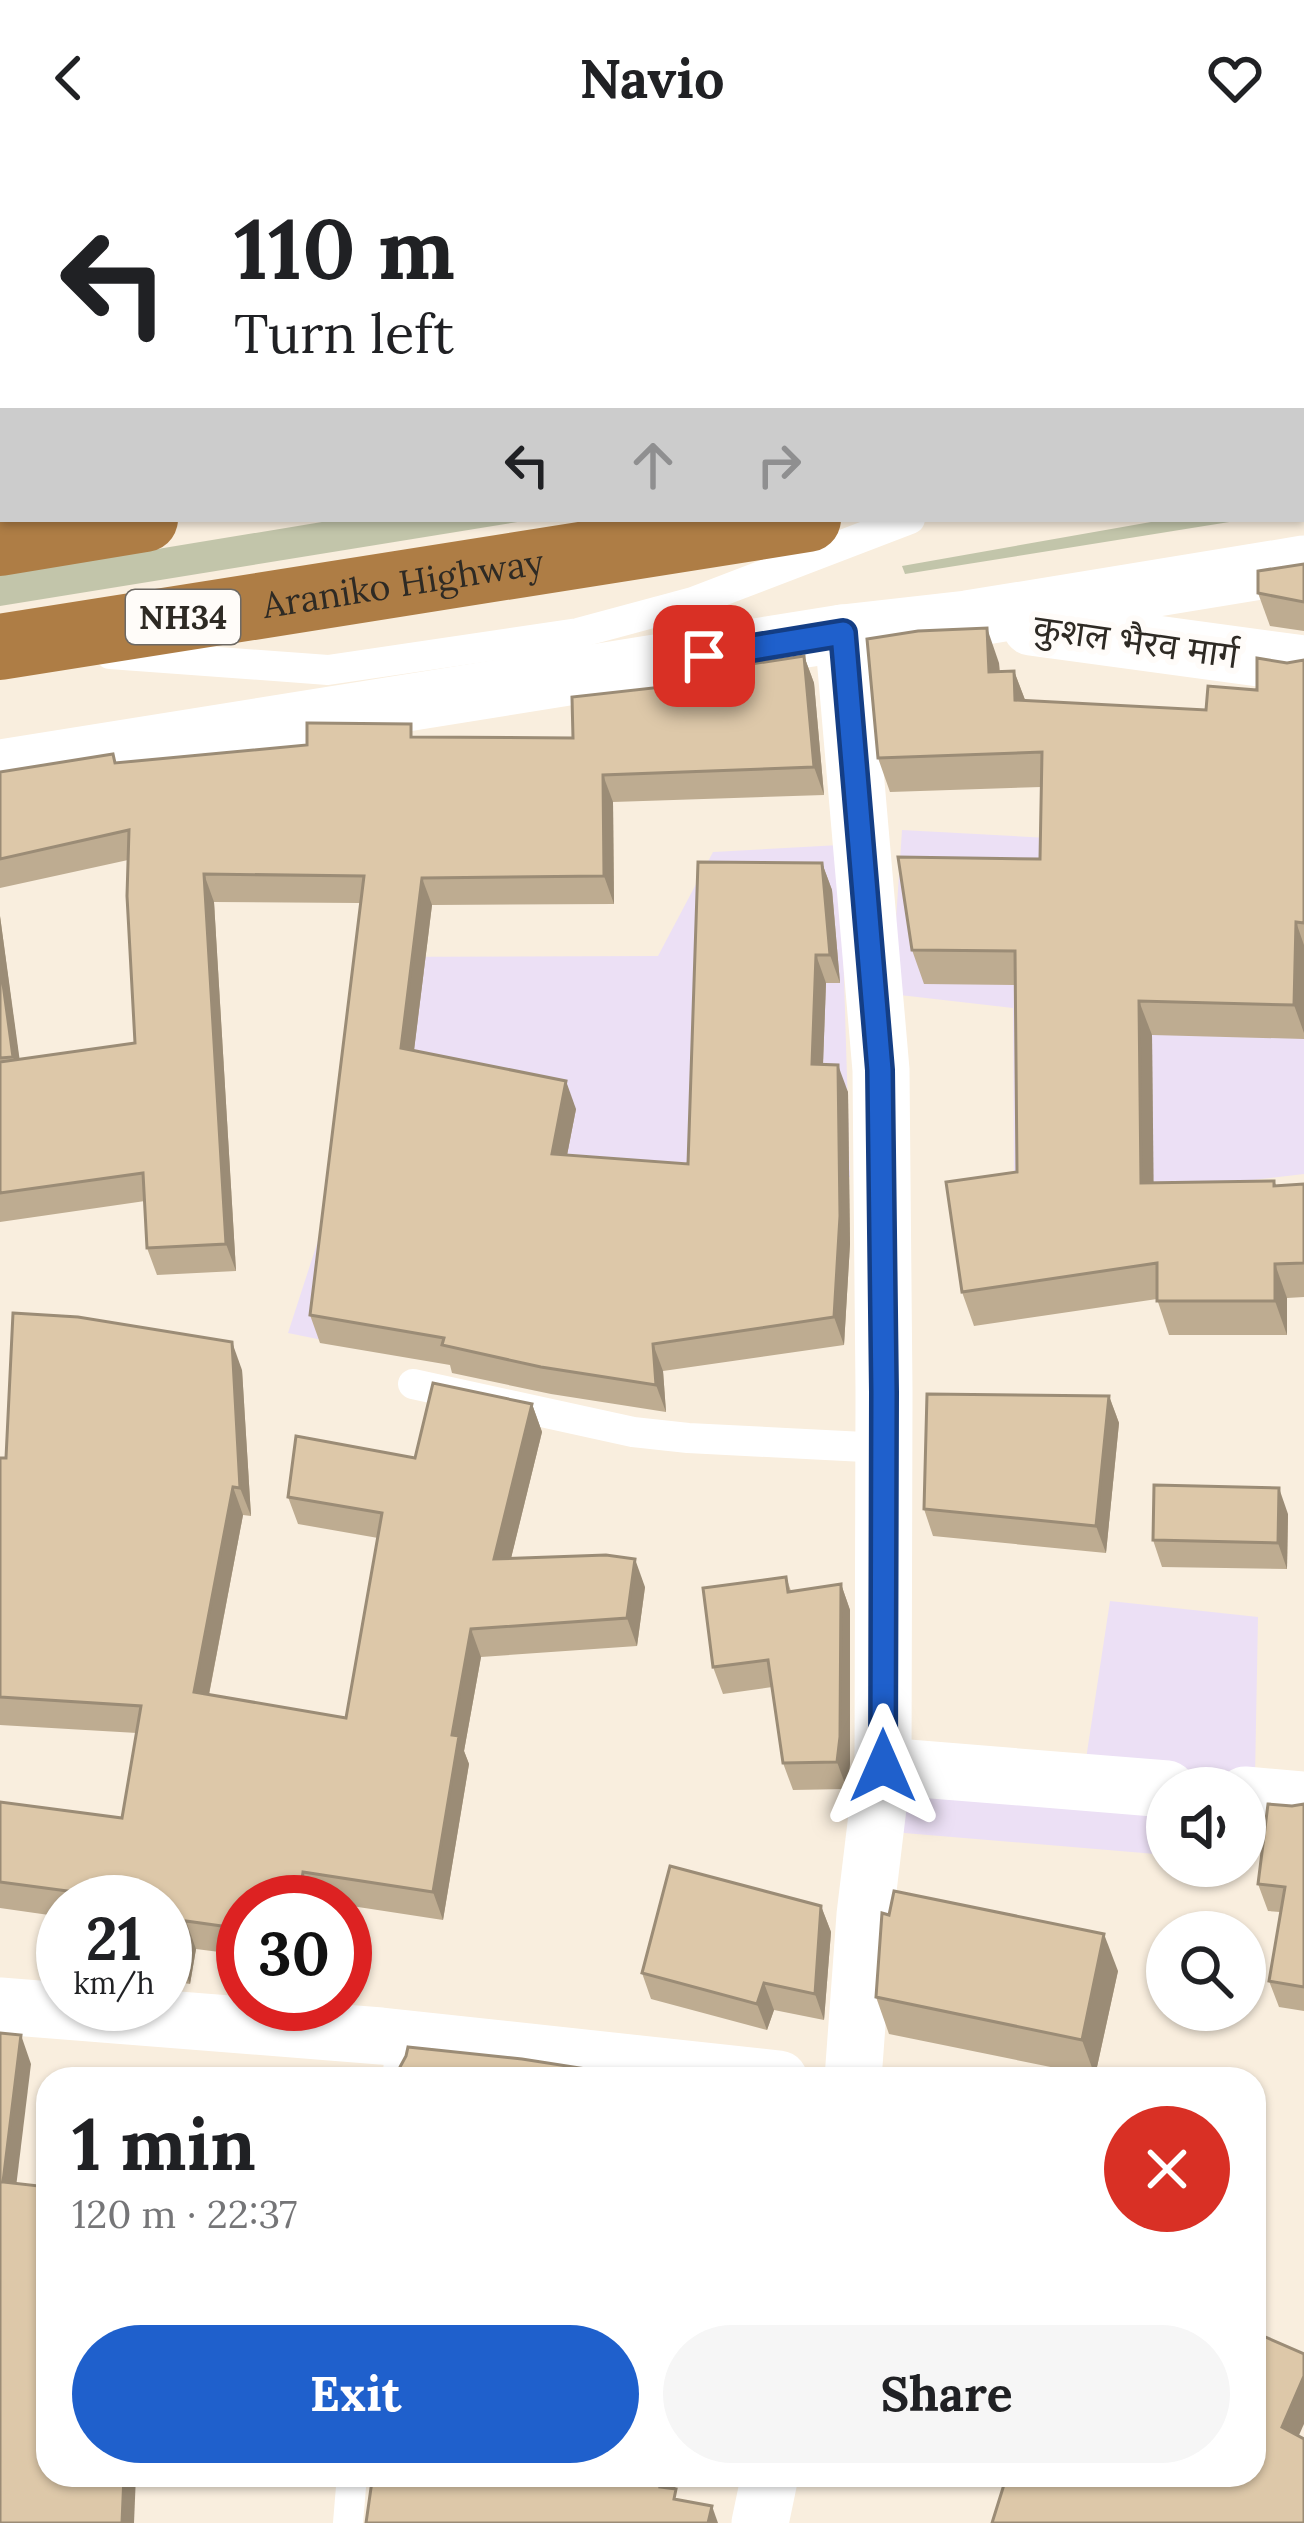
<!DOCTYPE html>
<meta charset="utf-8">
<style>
body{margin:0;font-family:Lora,"Noto Sans Devanagari",serif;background:#f6f6f6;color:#202124;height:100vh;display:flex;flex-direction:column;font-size:45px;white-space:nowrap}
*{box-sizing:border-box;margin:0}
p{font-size:39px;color:#757577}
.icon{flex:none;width:66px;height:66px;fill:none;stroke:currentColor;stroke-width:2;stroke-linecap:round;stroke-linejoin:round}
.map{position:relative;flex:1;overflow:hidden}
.panel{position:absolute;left:36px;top:1911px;width:1230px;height:420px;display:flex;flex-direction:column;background:#fff;border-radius:36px;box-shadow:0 3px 9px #0004}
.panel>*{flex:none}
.top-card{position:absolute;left:0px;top:0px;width:1305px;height:366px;box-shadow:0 3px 9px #0004;background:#fff;color:#202124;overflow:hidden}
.controls{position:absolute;left:1146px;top:1611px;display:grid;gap:24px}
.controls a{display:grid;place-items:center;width:120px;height:120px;border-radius:50%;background:#fff;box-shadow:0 3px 9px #0004;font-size:60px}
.speed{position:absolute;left:36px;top:1719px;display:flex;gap:24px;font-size:60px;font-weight:700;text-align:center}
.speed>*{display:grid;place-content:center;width:156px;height:156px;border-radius:50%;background:#fff;box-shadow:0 3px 9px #0004;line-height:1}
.speed small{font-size:30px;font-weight:400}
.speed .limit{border:18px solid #d22;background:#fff;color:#111}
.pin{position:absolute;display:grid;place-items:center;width:102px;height:102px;color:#fff;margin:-51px;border-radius:24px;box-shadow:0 6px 18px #0006}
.me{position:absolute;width:132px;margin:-66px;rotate:0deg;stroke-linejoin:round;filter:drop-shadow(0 0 9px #0008)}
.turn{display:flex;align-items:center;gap:42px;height:252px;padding:0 36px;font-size:54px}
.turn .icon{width:156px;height:156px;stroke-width:2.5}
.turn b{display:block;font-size:84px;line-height:102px}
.lanes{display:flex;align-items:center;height:114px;padding:0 36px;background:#0003;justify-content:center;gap:60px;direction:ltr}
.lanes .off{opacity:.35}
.round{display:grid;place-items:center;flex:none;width:126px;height:126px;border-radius:63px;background:#f6f6f6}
.overview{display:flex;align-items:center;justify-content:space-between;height:204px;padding:0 36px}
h1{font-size:72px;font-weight:700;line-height:90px}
.action{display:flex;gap:24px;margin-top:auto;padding:24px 36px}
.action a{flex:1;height:138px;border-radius:72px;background:#1f60cc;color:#fff;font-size:48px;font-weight:700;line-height:138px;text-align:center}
.action a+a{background:#f6f6f6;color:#202124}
header{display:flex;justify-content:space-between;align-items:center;height:156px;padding:0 36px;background:#fff;font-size:54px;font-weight:700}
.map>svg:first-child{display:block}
</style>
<header><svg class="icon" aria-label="back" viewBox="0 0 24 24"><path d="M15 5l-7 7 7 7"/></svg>Navio<svg class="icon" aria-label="heart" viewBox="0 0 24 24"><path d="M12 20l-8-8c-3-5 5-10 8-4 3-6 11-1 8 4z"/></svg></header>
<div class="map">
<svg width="1304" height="2367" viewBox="0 0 1304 2367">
<rect width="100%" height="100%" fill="#f9eede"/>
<g fill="#ece0f5">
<path d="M902 674 1179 689 1304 800V1018L1158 1035 1014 1039 1013 852 891 838Z"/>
<path d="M840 689 850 1021 702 1028 381 1196 288 1177 325 1063 355 801 658 800 713 696Z"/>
<path d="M1110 1445 1258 1461 1255 1621 1245 1632H1167V1699L880 1675 884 1625 1084 1616Z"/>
</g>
<g fill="#c2c5aa">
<path d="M340 363H536L0 450V419Z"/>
<path d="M1168 363H1248L905 418 902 410Z"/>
</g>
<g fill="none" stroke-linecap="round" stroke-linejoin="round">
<g stroke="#fff" stroke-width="30">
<path d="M110 498 328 514 578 477 693 446 910 363"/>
<path d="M413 1228 633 1276 688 1282 884 1292"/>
<path d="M397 1923 402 1882"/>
<path d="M348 2367 352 2319"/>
</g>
<g stroke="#fff" stroke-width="57">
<path d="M635 0 636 3"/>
<path d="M1145 0V3"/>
<path d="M1302 8H1304"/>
<path d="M0 216 3 215"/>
<path d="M1031 471 1304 508"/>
<path d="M843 477 881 914 884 1236 883 1610 865 1759 853 1923"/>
<path d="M0 612 843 477 967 463 1304 408"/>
<path d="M883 1610 1167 1633"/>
<path d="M1245 1639 1304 1644"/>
<path d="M0 1850 381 1880 779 1923"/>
<path d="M760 2367 770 2319"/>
</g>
<g stroke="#ae7d45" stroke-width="66">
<path d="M1302 176H1304"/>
<path d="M1302 286H1304"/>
<path d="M0 387 145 363"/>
<path id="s1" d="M0 491 808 363"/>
</g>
</g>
<g fill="#beac91">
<path d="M3 67V182H0V68Z"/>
<path d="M1304 408V475L1270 470 1258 437Z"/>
<path d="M804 500 814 527 824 639 613 646 614 748 432 749 414 894 576 953 567 999 688 1008 822 707 832 734 840 827H826L823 908 848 936 850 1088 844 1189 663 1215 666 1256 551 1238 452 1217 450 1209 320 1187 310 1159 360 747 214 746 236 1115 157 1119 147 1092 145 1045 0 1066V760L19 903 135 887 128 704 0 732V616L416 581 573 582 680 529Z"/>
<path d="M1304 504V883L1152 879 1153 1027 1274 1025 1276 1029 1304 1028V1141L1287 1142V1179H1169L1157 1143 974 1170 962 1136 1017 1016 1015 829 924 828 912 794 1040 703 1041 631 890 636 878 602 999 507 1000 516 1014 515 1025 544 1206 554 1257 534 1287 507Z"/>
<path d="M242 1214 251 1360 243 1359 209 1539 346 1562 378 1382 298 1368 288 1341 415 1302 532 1248 542 1276 511 1402 645 1431 637 1490 481 1501 464 1595 469 1608 443 1764 345 1749V1746L313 1744V1746H243V1799L196 1793 190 1828 165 1824V1746H63V1761L0 1752V1646L122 1662 137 1577 0 1569V1302H6Z"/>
<path d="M1109 1240 1119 1267 1106 1397 933 1380 924 1353Z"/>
<path d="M1288 1358 1287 1413 1162 1411 1153 1384Z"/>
<path d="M786 1421 791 1435 841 1428 850 1454V1608L847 1633 793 1634 783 1607 772 1531 723 1538 713 1511Z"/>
<path d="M1304 1648V1855L1279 1851 1269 1825 1280 1756 1268 1755 1258 1728Z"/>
<path d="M821 1750 831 1776 824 1864 774 1854 767 1874 651 1843 642 1817Z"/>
<path d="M889 1759 1118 1815 1095 1920 889 1878 876 1841Z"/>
</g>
<g fill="#9b8c76">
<path d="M987 472 999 507 1001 550 989 516Z"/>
<path d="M804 500 814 527 824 639 814 611Z"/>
<path d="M1014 515 1027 549 1015 544Z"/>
<path d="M603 619 613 646 614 748 604 720Z"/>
<path d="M822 707 832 734 840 827 830 799Z"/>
<path d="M204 718 214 746 236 1115 226 1088Z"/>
<path d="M422 722 432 749 411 919 401 892Z"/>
<path d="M0 760 23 928 13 901 0 806Z"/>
<path d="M1296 766 1304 789V877L1294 849Z"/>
<path d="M816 799 826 827 822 935 812 908Z"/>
<path d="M1139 845 1152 879 1154 1061 1141 1027Z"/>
<path d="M838 909 848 936 850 1088 844 1189 834 1161Z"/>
<path d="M566 925 576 953 562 1025 552 998Z"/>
<path d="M1275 1108 1287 1142V1179L1275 1145Z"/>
<path d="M232 1186 242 1214 251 1360 240 1332Z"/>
<path d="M653 1188 663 1215 666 1256 656 1229Z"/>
<path d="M1109 1240 1119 1267 1106 1397 1096 1370Z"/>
<path d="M532 1248 542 1276 504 1431 494 1403Z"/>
<path d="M233 1331 243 1359 204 1564 194 1536Z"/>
<path d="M1279 1332 1288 1358 1287 1413 1278 1387Z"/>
<path d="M635 1403 645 1431 637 1490 627 1462Z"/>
<path d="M841 1428 850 1454V1608L847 1633 837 1606Z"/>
<path d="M471 1473 481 1501 464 1595 469 1608 443 1764 433 1736 452 1579Z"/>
<path d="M303 1716 313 1744V1746H299Z"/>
<path d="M821 1750 831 1776 824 1864 815 1838Z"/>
<path d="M186 1765 196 1793 190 1828 180 1801Z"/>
<path d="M1104 1778 1118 1815 1095 1920 1082 1884Z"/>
<path d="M764 1827 774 1854 767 1874 757 1848Z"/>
<path d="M21 1879 31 1908 13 2056 3 2026Z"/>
<path d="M1304 2220V2268L1291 2297 1282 2271Z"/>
<path d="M124 2319H136L134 2367H122Z"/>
<path d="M663 2319H678L670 2357 660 2331Z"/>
<path d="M712 2350 718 2367H708Z"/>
</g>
<g fill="#ddc8a9" stroke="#9b8c76" stroke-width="3">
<path d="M471 0H600V3H472Z"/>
<path d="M3 67V152L0 153V68Z"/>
<path d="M1304 408V446L1258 437V415Z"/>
<path d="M987 472 989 516 1014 515 1015 544 1206 554 1208 530 1257 534V502L1287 507 1304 504V767L1296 766 1294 849 1139 845 1141 1027 1274 1025V1030L1304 1028V1107L1275 1108V1145H1157V1107L962 1136 946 1026 1017 1016 1015 795 912 794 898 701 1040 703 1042 596 878 602 867 483 918 475Z"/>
<path d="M804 500 814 611 603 619 604 720 422 722 401 892 566 925 552 998 688 1008 698 706 822 707 830 799H816L812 908 838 909 840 1060 834 1161 653 1188 656 1229 541 1211 442 1189 444 1182 310 1159 364 720 204 718 226 1088 147 1092 143 1017 0 1037V906L135 887 127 740 129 674 0 703V616L113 598 115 607 307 589V567H310L411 568V581L573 582 572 541 680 529 679 519Z"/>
<path d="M0 806 13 901 0 902Z"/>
<path d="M13 1157 78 1161 232 1186 240 1332 233 1331 194 1536 346 1562 382 1357 288 1341 296 1280 415 1302 433 1227 532 1248 494 1403 606 1399 635 1403 627 1462 471 1473 452 1579 459 1580 433 1736 303 1716 299 1746H243V1773L186 1765 180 1801 165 1798V1746H119L120 1742 0 1726V1646L122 1662 141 1550 0 1541V1302H6Z"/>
<path d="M927 1238 1109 1240 1096 1370 924 1353Z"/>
<path d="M1154 1329 1279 1332 1278 1387 1153 1384Z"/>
<path d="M786 1421 788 1436 841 1428 840 1581 837 1606 783 1607 768 1504 713 1511 703 1432Z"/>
<path d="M1268 1648 1292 1650 1304 1648V1831L1269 1825 1285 1731 1258 1728Z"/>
<path d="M670 1710 821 1750 815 1838 764 1827 757 1848 642 1817Z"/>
<path d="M894 1735 1104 1778 1082 1884 876 1841 882 1757 889 1759Z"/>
<path d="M0 1877 21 1879 3 2026 48 2031V2319H124L122 2367H0Z"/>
<path d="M408 1891 522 1903 599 1915 598 1923H398L400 1911 406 1900Z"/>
<path d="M1254 2176 1304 2198V2220L1282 2271 1304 2283V2367H992L1007 2319H1254Z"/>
<path d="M393 2319H439L503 2327 505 2319H663L660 2331 676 2333 674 2343 712 2350 708 2367H366L372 2325 392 2328Z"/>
</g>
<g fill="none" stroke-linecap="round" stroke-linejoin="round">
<g stroke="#143e85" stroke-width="30">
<path id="route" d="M704 500 843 477 880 914 884 1236 883 1610"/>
</g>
<use href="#route" stroke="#1f60cc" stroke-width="21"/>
</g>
<g text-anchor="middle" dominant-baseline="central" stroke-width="12" stroke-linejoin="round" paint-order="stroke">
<rect fill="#fffcf9" stroke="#6d6964" stroke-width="3" x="126" y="434" width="114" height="54" rx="9"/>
<g font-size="33" font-weight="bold" fill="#2e2a24">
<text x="183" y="461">NH34</text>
</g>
<g font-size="36" fill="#2e2a24" stroke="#fffcf9">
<text stroke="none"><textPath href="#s1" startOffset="408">Araniko Highway</textPath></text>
<text transform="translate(1136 485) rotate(8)">कुशल‌ भैरव मार्ग</text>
</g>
</g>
</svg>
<div class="controls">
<a><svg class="icon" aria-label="sound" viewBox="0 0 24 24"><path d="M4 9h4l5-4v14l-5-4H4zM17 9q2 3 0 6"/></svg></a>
<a><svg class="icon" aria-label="search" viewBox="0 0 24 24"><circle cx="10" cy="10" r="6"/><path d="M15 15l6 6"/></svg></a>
</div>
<div class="speed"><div>21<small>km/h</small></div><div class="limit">30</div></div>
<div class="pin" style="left:704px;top:500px;background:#d93025"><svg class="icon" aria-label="arrive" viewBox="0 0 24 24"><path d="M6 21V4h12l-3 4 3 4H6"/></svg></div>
<svg class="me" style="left:883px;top:1610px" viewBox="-20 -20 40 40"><path d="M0-17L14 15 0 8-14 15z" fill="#1f60cc" stroke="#fff" stroke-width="4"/></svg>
<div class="top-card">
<div class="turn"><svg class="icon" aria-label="left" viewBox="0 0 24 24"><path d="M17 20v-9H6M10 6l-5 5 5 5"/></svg><div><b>110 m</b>Turn left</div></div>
<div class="lanes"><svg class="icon" aria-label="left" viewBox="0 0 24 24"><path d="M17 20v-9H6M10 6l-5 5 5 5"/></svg><svg class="icon off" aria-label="ahead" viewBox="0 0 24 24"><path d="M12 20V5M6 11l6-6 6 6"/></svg><svg class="icon off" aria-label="right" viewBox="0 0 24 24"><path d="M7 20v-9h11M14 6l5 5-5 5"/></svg></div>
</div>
<section class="panel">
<div class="overview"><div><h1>1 min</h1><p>120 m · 22:37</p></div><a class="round" style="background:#d93025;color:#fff"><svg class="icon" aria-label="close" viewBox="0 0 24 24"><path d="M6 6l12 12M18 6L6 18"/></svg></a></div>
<div class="action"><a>Exit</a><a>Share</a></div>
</section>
</div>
